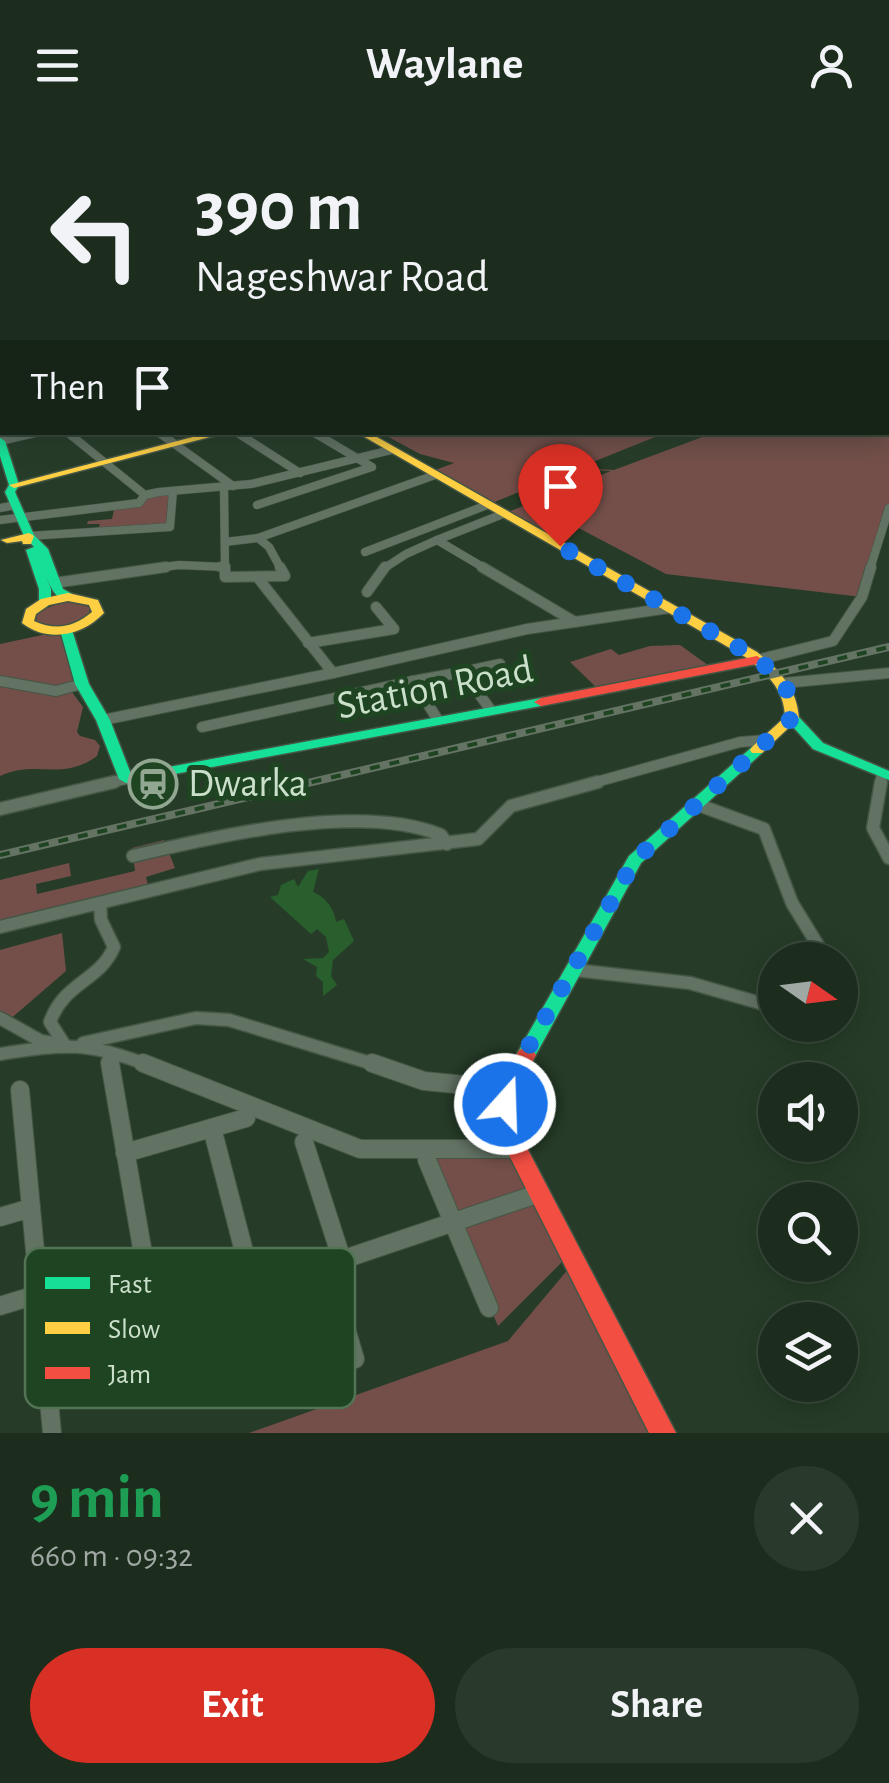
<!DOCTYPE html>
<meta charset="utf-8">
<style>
body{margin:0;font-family:"Alegreya Sans",sans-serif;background:#29392b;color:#f1f3f6;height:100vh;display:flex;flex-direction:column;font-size:38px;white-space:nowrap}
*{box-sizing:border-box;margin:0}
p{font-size:32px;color:#a0a8a4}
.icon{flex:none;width:55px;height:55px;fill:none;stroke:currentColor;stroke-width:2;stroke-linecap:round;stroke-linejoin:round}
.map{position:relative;height:1303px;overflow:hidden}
.side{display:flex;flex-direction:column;background:#1c2d1e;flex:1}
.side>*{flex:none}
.top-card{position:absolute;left:0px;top:0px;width:890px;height:305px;box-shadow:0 5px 25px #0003,0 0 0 2px #3a493c;background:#1c2d1e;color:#f1f3f6;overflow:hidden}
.needle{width:65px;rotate:104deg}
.controls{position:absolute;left:758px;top:812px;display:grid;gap:20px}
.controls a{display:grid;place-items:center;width:100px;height:100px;border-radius:50%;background:#1c2d1e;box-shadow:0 5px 25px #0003,0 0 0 2px #3a493c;font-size:50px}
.pin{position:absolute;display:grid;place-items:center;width:85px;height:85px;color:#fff;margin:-102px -42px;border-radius:50% 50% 50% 0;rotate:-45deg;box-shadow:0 0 10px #0007}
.pin .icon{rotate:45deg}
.me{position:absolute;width:110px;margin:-55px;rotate:20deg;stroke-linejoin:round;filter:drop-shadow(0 0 8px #0008)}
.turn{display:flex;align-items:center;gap:35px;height:210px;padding:0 30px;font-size:45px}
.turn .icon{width:130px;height:130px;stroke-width:2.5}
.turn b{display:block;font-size:70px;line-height:85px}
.then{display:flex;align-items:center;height:95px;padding:0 30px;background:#0003;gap:20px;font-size:38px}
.round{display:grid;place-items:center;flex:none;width:105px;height:105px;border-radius:52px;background:#29392b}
.head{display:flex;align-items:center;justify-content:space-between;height:170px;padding:0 30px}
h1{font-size:60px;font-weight:700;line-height:75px;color:#1e9e55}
.cta{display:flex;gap:20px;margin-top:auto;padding:20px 30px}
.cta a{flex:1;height:115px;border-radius:60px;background:#d93025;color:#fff;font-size:40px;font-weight:700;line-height:115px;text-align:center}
.cta a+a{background:#29392b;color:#f1f3f6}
header{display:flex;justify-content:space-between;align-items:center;height:130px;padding:0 30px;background:#1c2d1e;font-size:45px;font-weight:700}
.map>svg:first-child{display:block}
</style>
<header><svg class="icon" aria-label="menu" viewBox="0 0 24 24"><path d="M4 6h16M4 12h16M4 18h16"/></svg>Waylane<svg class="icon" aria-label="person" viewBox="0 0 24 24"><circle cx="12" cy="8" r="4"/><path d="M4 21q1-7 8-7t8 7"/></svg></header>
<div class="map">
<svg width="889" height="1303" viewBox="0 0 889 1303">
<rect width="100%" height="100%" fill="#263c28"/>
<g fill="#744f49">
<path d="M889 227V378L862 467 666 444 571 394 539 404 503 384 611 341 576 339 487 375 430 342 454 333 420 324 381 303H665L578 338 614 340 713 303 888 302Z"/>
<path d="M173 361 170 397 98 400 100 394H87L88 391 112 389 115 376 139 373 145 365Z"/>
<path d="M65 471 90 477 89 487 63 498 36 492 37 482Z"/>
<path d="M66 500 82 554 69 558 83 577 77 602 80 606 95 610 100 616 97 626C62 652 36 629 0 646V514Z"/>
<path d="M680 515 712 538 598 559 570 532 611 519 619 525 650 516Z"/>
<path d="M164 710 175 738 146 747 148 755 0 801V750L69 733 71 746 36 754 37 764 135 741 132 718Z"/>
<path d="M62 803 66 841 8 891 0 888V820Z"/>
<path d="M517 1019 571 1123 498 1196 422 1023Z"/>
<path d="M575 1131 663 1303H249L508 1211Z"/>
</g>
<path fill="#285f2d" d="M319 739 313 762C325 766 335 780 336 792L344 789 354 811 333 830 331 846 337 855 323 866V852L316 846 317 837 303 829 323 828 329 822 326 807 317 799 311 804 270 767 278 765 281 755 294 749 298 757 308 741Z"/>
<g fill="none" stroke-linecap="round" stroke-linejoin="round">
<g stroke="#445645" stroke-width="9">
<g id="street-far3">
<path d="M67 302 145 365"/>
<path d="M158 302 233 356"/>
<path d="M236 302 300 343"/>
<path d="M0 311 39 302"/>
<path d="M224 357 225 439"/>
<path d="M257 375 372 337 313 302"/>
<path d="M0 378 16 375"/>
<path d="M0 390 139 373 145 365 159 362 251 354 391 320"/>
<path d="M29 406 170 397 173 361"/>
<path d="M258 408 435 345"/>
<path d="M225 412 258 408 269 417 281 439"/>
<path d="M365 422 487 375"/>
<path d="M149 439 179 435 225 437"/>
<path d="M383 439 406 424 437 410"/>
<path d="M486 439 437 410 503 384"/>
<path d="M870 439 889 378"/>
</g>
</g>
<g stroke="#445645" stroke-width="12">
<g id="street-far2">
<path d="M221 437H225"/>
<path d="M225 437V447L285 446 280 437"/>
<path d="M482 437 575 492"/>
<path d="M54 453 166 437"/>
<path d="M367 462 385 437"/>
<path d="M308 513 394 499 376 477"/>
<path d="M757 530 833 511 862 467 871 437"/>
<path d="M463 542 500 534"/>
<path d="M333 543 527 499 669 478"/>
<path d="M0 551 56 561 82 554"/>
<path d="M784 553 889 543"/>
<path d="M103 590 333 543 258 448"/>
<path d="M438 590 413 551 463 542 490 579"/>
<path d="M202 597 413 551"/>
<path d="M104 654 126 649"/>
<path d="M589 654 740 612 766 610"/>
<path d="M880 654 882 644"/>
</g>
</g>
<g stroke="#445645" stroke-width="15">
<g id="street-far1">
<path d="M881 652 873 698 889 728"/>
<path d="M696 674 764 699 792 773 827 830"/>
<path d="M0 679 114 652"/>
<path d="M133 726C216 706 360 672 441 705L447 714"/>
<path d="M0 797 260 734 478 709 511 676 598 652"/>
<path d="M575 840 690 853 760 873"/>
<path d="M0 888 41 911 54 913"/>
<path d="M83 913 196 888 229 890 380 936"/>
<path d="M64 914 50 892C64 852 100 851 114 817L101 790 100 773"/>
<path d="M0 924C64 914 88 911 150 936"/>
<path d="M109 930 110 936"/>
</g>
</g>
<g stroke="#445645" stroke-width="20">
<g id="street">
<path d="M110 933 155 1193"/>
<path d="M143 933 360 1019H517"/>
<path d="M372 933 424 951 506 959"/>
<path d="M20 960 52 1303"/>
<path d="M212 998 254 1160"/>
<path d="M304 1012 342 1130"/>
<path d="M125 1023 246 988"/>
<path d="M427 1030 489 1178"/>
<path d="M0 1087 31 1078"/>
<path d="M327 1135 355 1229"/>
<path d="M236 1166 256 1258"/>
<path d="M0 1176 39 1164"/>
<path d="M45 1230 540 1063"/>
</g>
</g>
<g stroke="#445645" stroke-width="3">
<g id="fast">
<path d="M0 308 5 311 19 355 15 362 34 405 48 419 63 459 72 464V470C56 472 51 458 46 446L51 459V472L45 476 39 472V459L26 420 34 417 24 406 5 362 9 355 0 326Z"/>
<path d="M66 496 72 500 89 554 110 590 131 644 541 568 548 572 541 576 126 653 119 649 96 590 75 554 60 500Z"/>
<path d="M792 584 797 585 823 613 889 641V650L813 619 785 588Z"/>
<path d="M757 616 764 620 762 623 641 733 533 930 526 933 519 930 516 925 519 920 629 726 752 617Z"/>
</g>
</g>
<g stroke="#445645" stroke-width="3">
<g id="slow">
<path d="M212 302H229L14 358 9 355Z"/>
<path d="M356 302H368L757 522C779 540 797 558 799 588L762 623H752L750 620 752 617 785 587C784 559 768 545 747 528Z"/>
<path d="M29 403 34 406 31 414H23L22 411 7 413 1 410Z"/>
<path d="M68 463 98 470 104 483C82 506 48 513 22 493L26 479 41 469ZM68 471 89 475 92 482C74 497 56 501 34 491L36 484 49 475Z"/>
</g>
</g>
<g stroke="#445645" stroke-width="3">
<g id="jam">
<path d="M757 526 763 530 762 533 541 576 534 572 541 568Z"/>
<path d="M526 917 533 920 536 925C517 961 514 979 527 1018L676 1303H649L506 1019C493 976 498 958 519 920Z"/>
</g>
</g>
<use href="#street-far3" stroke="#627263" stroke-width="8"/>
<use href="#street-far2" stroke="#627263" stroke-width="10"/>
<use href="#street-far1" stroke="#627263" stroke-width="12"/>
<use href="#street" stroke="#627263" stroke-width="18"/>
<use href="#fast" fill="#16e098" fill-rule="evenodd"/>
<use href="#slow" fill="#ffcf43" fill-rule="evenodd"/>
<use href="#jam" fill="#f24e42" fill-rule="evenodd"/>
<g stroke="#647364" stroke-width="8">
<path id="rail" d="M0 725 889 517"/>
</g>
<use href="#rail" stroke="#1e4421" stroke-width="4" stroke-dasharray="10" stroke-linecap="butt"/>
</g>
<linearGradient id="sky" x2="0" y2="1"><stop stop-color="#152116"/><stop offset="0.45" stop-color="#415653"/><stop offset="1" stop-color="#415653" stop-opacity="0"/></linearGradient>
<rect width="889" height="331" fill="url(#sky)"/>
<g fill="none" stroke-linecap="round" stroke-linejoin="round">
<path stroke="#1a73e8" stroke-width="18" stroke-dasharray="0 32.4" d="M505 974 513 944 635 730 792 588C795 557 774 543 752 525L560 416"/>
</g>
<defs>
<g id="station-ring" transform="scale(2.5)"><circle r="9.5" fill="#1e4421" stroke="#91a792" stroke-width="1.5"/><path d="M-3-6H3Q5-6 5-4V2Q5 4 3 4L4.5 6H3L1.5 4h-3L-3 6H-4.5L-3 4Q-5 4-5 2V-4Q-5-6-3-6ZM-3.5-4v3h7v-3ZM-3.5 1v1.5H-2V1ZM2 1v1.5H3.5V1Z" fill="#91a792"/></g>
</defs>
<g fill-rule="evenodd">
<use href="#station-ring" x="153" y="654"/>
</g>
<g text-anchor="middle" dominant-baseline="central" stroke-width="10" stroke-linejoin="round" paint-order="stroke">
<g font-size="40" fill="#cbe0cb" stroke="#1e4421">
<text transform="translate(435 558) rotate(-11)">Station Road</text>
</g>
<g font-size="40" fill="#cbe0cb" stroke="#1e4421" text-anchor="start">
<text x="188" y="654">Dwarka</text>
</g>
</g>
<rect x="25" y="1118" width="330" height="160" rx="15" fill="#1e4421" stroke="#527354" stroke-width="2.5"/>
<rect x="45" y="1147" width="45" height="12" fill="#16e098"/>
<rect x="45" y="1192" width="45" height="12" fill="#ffcf43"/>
<rect x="45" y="1237" width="45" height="12" fill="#f24e42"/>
<g font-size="28" fill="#cbe0cb">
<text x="108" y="1163">Fast</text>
<text x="108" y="1208">Slow</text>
<text x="108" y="1253">Jam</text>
</g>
</svg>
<div class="controls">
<a><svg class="needle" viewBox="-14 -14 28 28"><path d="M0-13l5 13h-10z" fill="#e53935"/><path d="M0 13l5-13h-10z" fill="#a0a8a4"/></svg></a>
<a><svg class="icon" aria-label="sound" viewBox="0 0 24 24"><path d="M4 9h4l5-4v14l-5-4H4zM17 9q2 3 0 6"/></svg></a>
<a><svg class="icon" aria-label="search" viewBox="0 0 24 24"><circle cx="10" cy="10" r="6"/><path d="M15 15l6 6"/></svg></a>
<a><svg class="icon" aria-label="layers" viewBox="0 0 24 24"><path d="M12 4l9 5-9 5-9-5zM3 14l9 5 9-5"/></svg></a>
</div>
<div class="pin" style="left:560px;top:416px;background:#d93025"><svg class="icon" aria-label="arrive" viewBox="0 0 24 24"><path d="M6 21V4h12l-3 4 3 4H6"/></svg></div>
<svg class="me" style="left:505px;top:974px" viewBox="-20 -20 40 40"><circle r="17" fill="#1a73e8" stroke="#fff" stroke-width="3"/><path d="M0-11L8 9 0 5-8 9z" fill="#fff"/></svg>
<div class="top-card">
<div class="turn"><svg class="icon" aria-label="left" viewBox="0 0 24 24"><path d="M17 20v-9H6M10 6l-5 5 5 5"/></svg><div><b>390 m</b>Nageshwar Road</div></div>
<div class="then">Then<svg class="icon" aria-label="arrive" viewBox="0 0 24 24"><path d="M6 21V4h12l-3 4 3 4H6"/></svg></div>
</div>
</div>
<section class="side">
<div class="head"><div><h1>9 min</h1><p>660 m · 09:32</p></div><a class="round"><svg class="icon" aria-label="close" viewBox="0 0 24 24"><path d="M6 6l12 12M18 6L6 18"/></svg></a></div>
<div class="cta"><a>Exit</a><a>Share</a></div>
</section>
